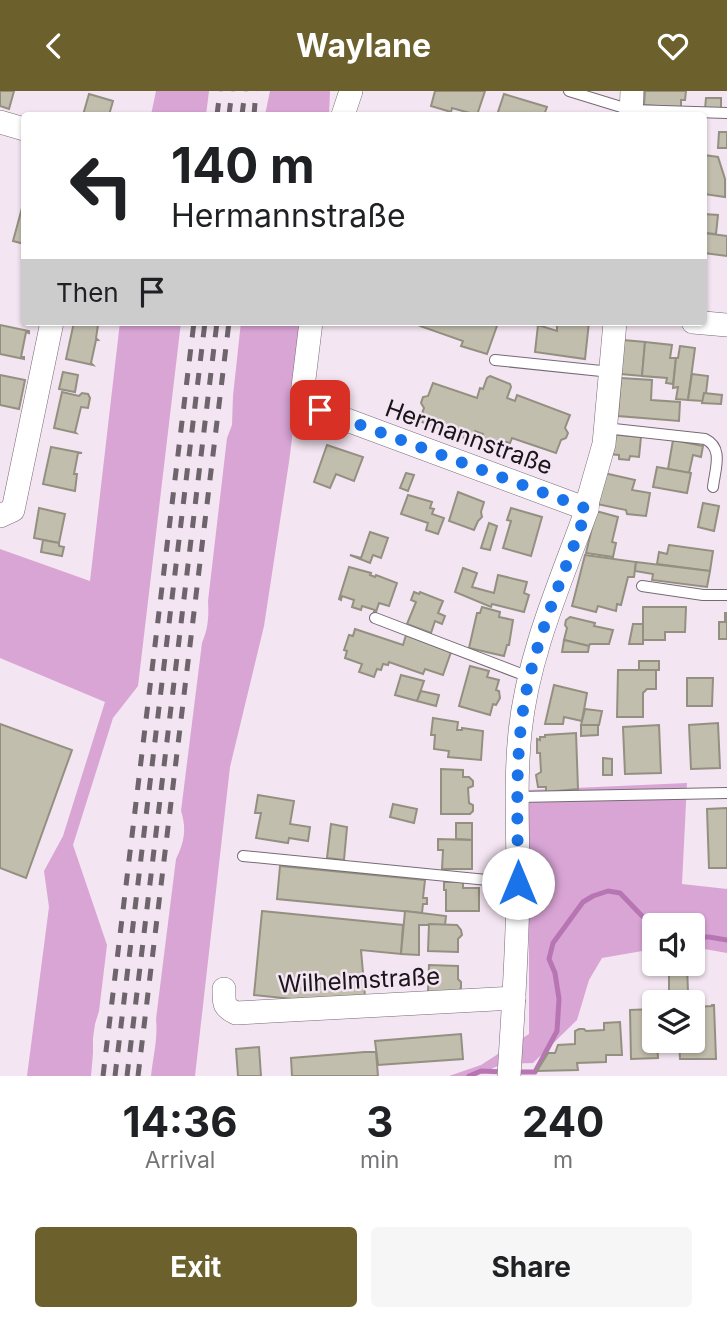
<!DOCTYPE html>
<meta charset="utf-8">
<style>
body{margin:0;font-family:Inter,sans-serif;background:#f6f6f6;color:#202124;height:100vh;display:flex;flex-direction:column;font-size:26px;white-space:nowrap}
*{box-sizing:border-box;margin:0}
p{font-size:23px;color:#757577}
.icon{flex:none;width:38px;height:38px;fill:none;stroke:currentColor;stroke-width:2;stroke-linecap:round;stroke-linejoin:round}
.map{position:relative;height:985px;overflow:hidden}
.details{display:flex;flex-direction:column;background:#fff;flex:1}
.details>*{flex:none}
.banner{position:absolute;left:21px;top:21px;width:686px;height:214px;border-radius:7px;box-shadow:0 2px 5px #0004;background:#fff;color:#202124;overflow:hidden}
.controls{position:absolute;left:642px;top:822px;display:grid;gap:14px}
.controls a{display:grid;place-items:center;width:63px;height:63px;border-radius:7px;background:#fff;box-shadow:0 2px 5px #0004;font-size:35px}
.pin{position:absolute;display:grid;place-items:center;width:60px;height:60px;color:#fff;margin:-30px;border-radius:14px;box-shadow:0 4px 10px #0006}
.me{position:absolute;width:77px;margin:-38px;rotate:0deg;stroke-linejoin:round;filter:drop-shadow(0 0 5px #0008)}
.turn{display:flex;align-items:center;gap:24px;height:147px;padding:0 35px;font-size:32px}
.turn .icon{width:91px;height:91px;stroke-width:2.5}
.turn b{display:block;font-size:49px;line-height:60px}
.then{display:flex;align-items:center;height:66px;padding:0 35px;background:#0003;gap:14px;font-size:26px}
.eta{display:flex;justify-content:space-evenly;align-items:center;height:119px;text-align:center}
.eta b{font-size:42px;font-weight:700;line-height:49px}
.button{display:flex;gap:14px;margin-top:auto;padding:14px 35px}
.button a{flex:1;height:80px;border-radius:7px;background:#6c602c;color:#fff;font-size:28px;font-weight:700;line-height:80px;text-align:center}
.button a+a{background:#f6f6f6;color:#202124}
header{display:flex;justify-content:space-between;align-items:center;height:91px;padding:0 35px;background:#6c602c;color:#fff;font-size:32px;font-weight:700}
.map>svg:first-child{display:block}
</style>
<header><svg class="icon" aria-label="back" viewBox="0 0 24 24"><path d="M15 5l-7 7 7 7"/></svg>Waylane<svg class="icon" aria-label="heart" viewBox="0 0 24 24"><path d="M12 20l-8-8c-3-5 5-10 8-4 3-6 11-1 8 4z"/></svg></header>
<div class="map">
<svg width="727" height="985" viewBox="0 0 727 985">
<rect width="100%" height="100%" fill="#f3e5f1"/>
<g fill="#d9a5d5">
<path d="M156 0H209L206 24H151Z"/>
<path d="M270 0H330L329 24H265Z"/>
<path d="M120 231H181L138 595 113 627 73 754 107 854 99 920 95 933 93 947V962L91 985H27L49 816 44 780 63 745 105 611 0 567V458L90 490Z"/>
<path d="M241 231H307L289 371 264 535 230 676 195 985H151C153 966 158 948 156 928L176 768C184 752 187 738 181 720L202 552C208 538 209 526 208 510L227 347 232 334 233 305Z"/>
<path d="M687 692 682 793 727 798V862L693 856V835H654V858L602 867 589 889 577 929 533 972 502 973 476 985H449L481 974 529 943V699Z"/>
</g>
<g fill="none" stroke-linecap="round" stroke-linejoin="round">
<g stroke="#b776b3" stroke-width="5">
<path d="M693 846H709L727 849"/>
<path d="M514 981H535L557 940 559 908 555 882 549 868 553 852 583 811 593 805 608 800 620 802 645 828 656 835"/>
<path d="M469 985 481 980 504 981"/>
</g>
</g>
<g fill="#c2beae" stroke="#949081" stroke-width="2">
<path d="M0 0H14L9 18 0 15Z"/>
<path d="M435 0H485L477 24 452 17 451 21 431 15Z"/>
<path d="M645 0H686L685 9H681V17L644 14Z"/>
<path d="M89 3 113 10 109 24H83Z"/>
<path d="M504 3 547 16 544 24H497Z"/>
<path d="M706 7H721V18H705Z"/>
<path d="M719 41H727V57H718Z"/>
<path d="M704 64 718 66 725 88V106L704 103Z"/>
<path d="M22 117H24V153L13 150Z"/>
<path d="M704 123 718 124 716 143 704 142Z"/>
<path d="M704 142 727 145V165L704 162Z"/>
<path d="M74 231 98 234 96 247 98 249H96L91 272 93 274 66 268Z"/>
<path d="M422 231H495L498 232 487 263 461 255 463 250 420 235Z"/>
<path d="M557 231H589L585 268 535 261 538 234 557 240Z"/>
<path d="M0 234 29 240V242L26 241 21 266H24V268L0 263Z"/>
<path d="M623 249 645 251 642 285 621 283Z"/>
<path d="M645 251 672 254 670 267H676L673 293 666 292 667 287 642 285Z"/>
<path d="M680 255 695 257 688 309 676 308 678 296 673 297 676 267H678Z"/>
<path d="M63 281 78 284 75 301 59 298Z"/>
<path d="M692 283 708 285 706 302H704L703 310 688 309Z"/>
<path d="M0 284 25 289 19 318 0 314Z"/>
<path d="M490 285 510 293 511 296 507 307 515 310 517 304 570 324 565 337 568 342 566 347 561 349 556 362 512 347 510 352 503 350 499 361 479 354 483 343 475 340 472 350 419 330 424 317 421 312 423 306 428 305 433 292 477 307 480 297 483 298 487 287Z"/>
<path d="M621 287 652 289 651 309 680 311 679 330 618 325Z"/>
<path d="M62 301 79 305 82 302 88 303 90 307 88 317 81 316 75 341 76 342 54 337Z"/>
<path d="M704 302 722 304 721 313 702 312Z"/>
<path d="M610 343 641 346 639 366 630 365 629 369 619 368V364L608 363Z"/>
<path d="M673 349 703 355 701 366 693 364 689 382 668 378Z"/>
<path d="M327 354 363 366 354 390 336 383 330 397 314 391Z"/>
<path d="M51 356 82 362H78L74 383H77L75 400 43 393Z"/>
<path d="M657 376 691 382 687 402 653 396Z"/>
<path d="M406 382 414 384 408 400 400 397Z"/>
<path d="M604 382 635 389 632 399 650 402 646 425 627 423 626 419 597 413Z"/>
<path d="M458 401 484 411 481 421 482 426 478 430 474 439 449 430Z"/>
<path d="M408 404 432 411 430 417 434 418 432 423 444 427 438 443 426 439 428 432 401 423Z"/>
<path d="M703 412 719 415 714 440 698 436Z"/>
<path d="M39 417 65 423 59 452 34 447Z"/>
<path d="M511 417 542 426 531 465 503 457 511 430 507 429Z"/>
<path d="M596 420 618 426 612 451 616 452 613 466 586 462Z"/>
<path d="M489 432 497 435 490 459 481 457Z"/>
<path d="M370 441 388 447 381 467 373 464 370 472 350 464 361 467Z"/>
<path d="M43 449 59 452V455L64 456 62 465 41 461Z"/>
<path d="M669 454 713 460 710 480 657 473 659 461 667 463Z"/>
<path d="M585 464 636 471 634 486H628L621 514 617 513 616 520 598 515 596 521 572 515Z"/>
<path d="M636 471 710 480 707 496 652 489 653 483 635 480Z"/>
<path d="M349 476 371 482 370 484 375 486 376 484 397 492 389 515 379 512 375 524 373 523 375 519 362 515 361 519 352 516 354 509 342 505 341 509 339 508Z"/>
<path d="M463 477 477 482 472 496 494 502 498 484 527 491 524 502 529 504 524 521 492 513 491 516 455 501Z"/>
<path d="M414 501 419 503 420 501 443 510 438 522 445 525 442 533 435 530 431 542 407 533 416 511 411 509Z"/>
<path d="M482 516 500 521 499 526 513 529 509 554H507L504 565 469 557 477 522H480Z"/>
<path d="M643 516H686L685 541H665V549H643Z"/>
<path d="M725 522H727V548H719V531H725Z"/>
<path d="M570 526 595 532 594 535 613 539 609 553H590L589 555 564 549 567 537 565 534 566 529Z"/>
<path d="M633 533H643V553H629Z"/>
<path d="M355 538 403 554 406 544 451 561 443 584 425 578 423 583 389 571 388 574 383 573 381 579 377 578 374 586 359 581 362 573 345 567 347 560 344 559 349 544 353 545Z"/>
<path d="M564 549 589 555 588 561H562Z"/>
<rect x="639" y="570" width="20" height="9"/>
<path d="M470 575 489 580 487 586 499 589 496 599 499 600 500 607 496 614 493 613 490 624 459 615Z"/>
<path d="M618 579H656V598H647L643 602V626H617Z"/>
<path d="M401 584 424 590 417 610 395 604Z"/>
<path d="M687 587H713L712 615H687Z"/>
<path d="M554 594 587 602 582 630 564 626 563 633H545Z"/>
<path d="M421 600 439 604 436 615 417 610Z"/>
<path d="M585 618 602 620 599 634H581Z"/>
<path d="M433 627 458 631 457 639H462V637L483 640 481 669 448 666 449 660 434 658 435 644H431Z"/>
<path d="M718 632 720 677 691 678 689 634Z"/>
<path d="M0 633 72 659 26 787 0 777Z"/>
<path d="M581 634H598V644L581 645Z"/>
<path d="M659 634 661 682 625 683 623 636Z"/>
<path d="M576 642 578 698 546 701V696H538L536 684 541 681 540 662H537V648L540 649V646H545V644Z"/>
<path d="M603 667 612 668V684H603Z"/>
<path d="M441 678 463 679V686H469L473 690V695L468 697 469 712 473 714V720L470 723H441Z"/>
<path d="M258 704 294 710 290 733 310 736 308 750 289 747 288 752 256 747 261 722H255Z"/>
<path d="M393 713 417 718 414 732 390 726Z"/>
<path d="M727 717V777H709L707 718Z"/>
<path d="M456 732H472V749L456 748Z"/>
<path d="M331 733 347 736 344 769 327 767Z"/>
<path d="M438 748 472 749V778H442L443 759H438Z"/>
<path d="M280 775 425 789 423 807H427V813H423L422 822 277 808Z"/>
<path d="M444 791H463V797H479V820H446V799H444Z"/>
<path d="M262 820 403 834 401 863 361 859 365 905 312 910 254 904Z"/>
<path d="M405 820 446 825 445 834H419V864L401 863Z"/>
<path d="M429 833 457 834 461 839 462 844 458 848V861L428 860Z"/>
<path d="M429 874 458 875V888L461 891V897L457 901H428Z"/>
<path d="M687 877 688 900H669V878Z"/>
<path d="M712 914H714L716 968H680L679 950H693V916L712 915Z"/>
<path d="M654 918V950H657L658 967 631 968 630 919Z"/>
<path d="M620 931 622 964H606V971L577 972 578 979 537 980 548 962H555L558 954 575 953V940L579 938H584L586 940 604 939V932Z"/>
<path d="M461 943 463 968 378 974 375 950Z"/>
<path d="M259 956 261 985H238L236 958Z"/>
<path d="M365 961H376L378 985H292L291 967Z"/>
</g>
<g fill="none" stroke-linecap="round" stroke-linejoin="round">
<g stroke="#766a75" stroke-width="12">
<g id="lane">
<path d="M569 0 631 19 727 22"/>
<path d="M495 269 611 281"/>
<path d="M605 337 705 348C724 357 715 378 713 396"/>
<path d="M642 495 703 504H727"/>
<path d="M375 527 529 586"/>
<path d="M518 706 727 702"/>
<path d="M243 765 518 792"/>
</g>
</g>
<g stroke="#766a75" stroke-width="24">
<g id="street">
<path d="M343 24 351 0"/>
<path d="M631 24 632 0"/>
<path d="M0 31 24 38"/>
<path d="M311 231 303 296 320 319 587 418"/>
<path d="M693 231 727 234"/>
<path d="M0 425 13 419 52 231"/>
<path d="M224 898C224 912 223 916 236 922L514 907"/>
<path d="M509 985C513 920 518 854 518 789 518 740 515 690 520 641 528 563 561 490 587 418L588 409 604 353 615 231"/>
</g>
</g>
<use href="#lane" stroke="#fff" stroke-width="10"/>
<use href="#street" stroke="#fff" stroke-width="23"/>
<g stroke="#6d646c" stroke-width="5" stroke-dasharray="12 12" stroke-linecap="butt">
<path d="M217 24 220 0"/>
<path d="M229 24 232 0"/>
<path d="M242 24 245 0"/>
<path d="M254 24 256 0"/>
<path d="M103 985 194 231"/>
<path d="M115 985 205 231"/>
<path d="M127 985 217 231"/>
<path d="M138 985 229 231"/>
</g>
</g>
<g fill="none" stroke-linecap="round" stroke-linejoin="round">
<path stroke="#1a73e8" stroke-width="12" stroke-dasharray="0 21.6" d="M320 319 587 418C568 473 544 527 530 584 513 651 518 723 518 792"/>
</g>
<g text-anchor="middle" dominant-baseline="central" stroke-width="5" stroke-linejoin="round" paint-order="stroke">
<g font-size="24" fill="#1a151a" stroke="#f3e5f1">
<text transform="translate(469 346) rotate(20)">Hermannstraße</text>
<text transform="translate(359 889) rotate(-3)">Wilhelmstraße</text>
</g>
</g>
</svg>
<div class="controls">
<a><svg class="icon" aria-label="sound" viewBox="0 0 24 24"><path d="M4 9h4l5-4v14l-5-4H4zM17 9q2 3 0 6"/></svg></a>
<a><svg class="icon" aria-label="layers" viewBox="0 0 24 24"><path d="M12 4l9 5-9 5-9-5zM3 14l9 5 9-5"/></svg></a>
</div>
<div class="pin" style="left:320px;top:319px;background:#d93025"><svg class="icon" aria-label="arrive" viewBox="0 0 24 24"><path d="M6 21V4h12l-3 4 3 4H6"/></svg></div>
<svg class="me" style="left:518px;top:792px" viewBox="-20 -20 40 40"><circle r="19" fill="#fff"/><path d="M0-13L10 11 0 6-10 11z" fill="#1a73e8"/></svg>
<div class="banner">
<div class="turn"><svg class="icon" aria-label="left" viewBox="0 0 24 24"><path d="M17 20v-9H6M10 6l-5 5 5 5"/></svg><div><b>140 m</b>Hermannstraße</div></div>
<div class="then">Then<svg class="icon" aria-label="arrive" viewBox="0 0 24 24"><path d="M6 21V4h12l-3 4 3 4H6"/></svg></div>
</div>
</div>
<section class="details">
<div class="eta">
<div><b>14:36</b><p>Arrival</p></div>
<div><b>3</b><p>min</p></div>
<div><b>240</b><p>m</p></div>
</div>
<div class="button"><a>Exit</a><a>Share</a></div>
</section>
